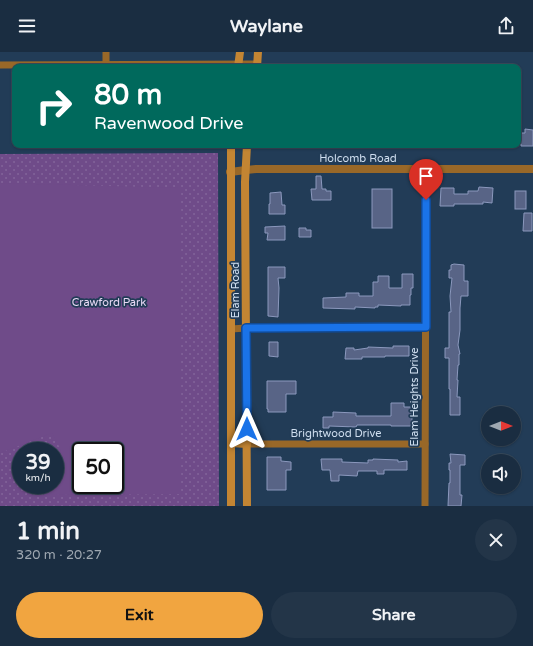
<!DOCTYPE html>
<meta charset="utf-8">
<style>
body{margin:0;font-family:"Varela Round",sans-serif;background:#233548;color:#f1f3f6;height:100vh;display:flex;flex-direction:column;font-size:15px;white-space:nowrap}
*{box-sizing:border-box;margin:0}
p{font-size:13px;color:#9fa8b1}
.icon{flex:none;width:22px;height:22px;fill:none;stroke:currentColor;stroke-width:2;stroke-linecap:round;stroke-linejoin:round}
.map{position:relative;height:454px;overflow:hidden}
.panel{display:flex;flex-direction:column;background:#1a2d41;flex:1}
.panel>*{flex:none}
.guide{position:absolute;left:12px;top:12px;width:509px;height:84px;border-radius:8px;box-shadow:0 1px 3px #0004,0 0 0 1px #38495a;background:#00695c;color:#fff;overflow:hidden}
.needle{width:26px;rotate:90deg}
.buttons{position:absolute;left:481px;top:354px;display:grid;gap:8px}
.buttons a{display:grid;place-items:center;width:40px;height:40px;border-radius:50%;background:#1a2d41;box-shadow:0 1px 3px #0004,0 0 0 1px #38495a;font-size:20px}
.speed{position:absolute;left:12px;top:390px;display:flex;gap:8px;font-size:20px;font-weight:700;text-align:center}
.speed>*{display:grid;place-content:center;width:52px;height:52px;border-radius:50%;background:#1a2d41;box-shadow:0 1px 3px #0004,0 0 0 1px #38495a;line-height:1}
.speed small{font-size:10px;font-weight:400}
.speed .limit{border:2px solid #111;border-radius:6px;background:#fff;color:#111}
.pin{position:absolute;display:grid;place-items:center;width:34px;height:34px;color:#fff;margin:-41px -17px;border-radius:50% 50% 50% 0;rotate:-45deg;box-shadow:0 0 4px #0007}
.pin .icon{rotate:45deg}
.me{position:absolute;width:44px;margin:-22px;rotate:0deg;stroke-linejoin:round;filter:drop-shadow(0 0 3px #0008)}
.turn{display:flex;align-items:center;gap:14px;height:84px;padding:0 16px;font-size:18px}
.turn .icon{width:52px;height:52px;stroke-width:2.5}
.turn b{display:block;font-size:28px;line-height:34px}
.round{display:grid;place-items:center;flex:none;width:42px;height:42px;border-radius:21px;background:#233548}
.head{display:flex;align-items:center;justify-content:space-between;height:68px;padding:0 16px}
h1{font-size:24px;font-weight:700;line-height:30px}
.action{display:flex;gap:8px;margin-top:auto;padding:8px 16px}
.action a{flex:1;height:46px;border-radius:24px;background:#f1a540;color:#111;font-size:16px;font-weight:700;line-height:46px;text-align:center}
.action a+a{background:#233548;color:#f1f3f6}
header{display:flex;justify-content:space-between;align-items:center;height:52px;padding:0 16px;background:#1a2d41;font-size:18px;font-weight:700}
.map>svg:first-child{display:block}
</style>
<header><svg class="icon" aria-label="menu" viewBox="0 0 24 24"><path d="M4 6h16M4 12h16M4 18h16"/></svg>Waylane<svg class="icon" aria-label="share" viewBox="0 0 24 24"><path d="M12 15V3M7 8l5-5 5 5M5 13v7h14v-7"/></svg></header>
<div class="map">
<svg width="533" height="454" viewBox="0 0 533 454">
<defs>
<pattern id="grass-dots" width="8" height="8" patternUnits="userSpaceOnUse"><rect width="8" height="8" fill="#6f4b89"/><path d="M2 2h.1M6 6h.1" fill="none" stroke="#82649a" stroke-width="1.8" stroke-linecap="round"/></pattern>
</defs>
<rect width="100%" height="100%" fill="#223c57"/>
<path fill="url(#grass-dots)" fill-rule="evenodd" d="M218 101 219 454H0V102ZM21 399H55V433H21ZM81 399H115V433H81Z"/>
<path fill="#6f4b89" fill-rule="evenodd" d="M0 131 179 136V442L44 443 48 433H55V413L61 398 52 381 0 401ZM81 399H115V433H81Z"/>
<g fill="#586486" stroke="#8b98bd">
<path d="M525 77 533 78V94H521V92H518V81H525Z"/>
<path d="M316 124H321L322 137H326V139H331V148H312L311 137H316Z"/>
<path d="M479 135 493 136 492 151 483 150V152H454V154H440L441 136H454V142H468V139H478Z"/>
<rect x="372" y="137" width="20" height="39"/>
<rect x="515" y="139" width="11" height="18"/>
<path d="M281 140 282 153H285V162H269V152H270V141Z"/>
<path d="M524 161H532V179H523Z"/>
<path d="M285 174V188H267L268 181H265V175Z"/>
<path d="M299 176H306V178H311V185H299Z"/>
<path d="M454 212 464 213V229H468V244H461L460 256V278L458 293 460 302H459V313H458L457 328H458L457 345H460V363H450V337H449V306H445V296H449V260H451L450 244 452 226H449V218H451V213Z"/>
<path d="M268 215H285V226H278L279 236 278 265 268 264Z"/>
<path d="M402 222H413V236H411V243H410V253H401V254L378 253V255H375V256L355 255V257L323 256V246L346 245V241H359V244H373V230H378V224H389V236H402Z"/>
<path d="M269 290H278V305L269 304Z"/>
<path d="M393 294H409V304H385V305H362V307H345L346 296H354V298L368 296V295L393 296Z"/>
<path d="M267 329H296V342H286V360H268V357H267Z"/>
<path d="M391 351H404V355H412V374H391V373H357L356 375 329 374V376H323V365H333V360L356 361V364H391Z"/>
<path d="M450 402 465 403V413H460V443H462L461 454H448L449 431H450V418H449V411H451Z"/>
<path d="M267 405H281V409L291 410V418H286V438H267Z"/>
<path d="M321 407H342V410L368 411V408H373V407L398 408V410L407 409V418H384V422H377V419H358L357 424 339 423V429H331L330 418H322Z"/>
</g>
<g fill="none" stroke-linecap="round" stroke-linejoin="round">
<g stroke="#996828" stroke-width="7">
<path d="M106 0V13"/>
<path d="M0 13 257 12"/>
<path d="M231 277 246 276 426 275"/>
<path d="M247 392H425"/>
<path d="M425 454 426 117"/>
</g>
<path stroke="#996828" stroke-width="8" d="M230 120 246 118 256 117H533"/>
<g stroke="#c38533" stroke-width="8">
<path d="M238 15 240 0"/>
<path d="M257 15 258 0"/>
<path d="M247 93 245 130 247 454"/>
<path d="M231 391 247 392"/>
<path d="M231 454V93"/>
</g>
</g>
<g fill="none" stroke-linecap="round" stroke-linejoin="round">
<g stroke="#114b97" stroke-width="10">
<path id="route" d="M247 377 246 276 426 275V148"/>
</g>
<use href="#route" stroke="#1a73e8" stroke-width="7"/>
</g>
<g text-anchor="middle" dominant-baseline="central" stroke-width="3.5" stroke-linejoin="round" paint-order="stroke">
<g font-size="11" fill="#cfdeef" stroke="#223c57">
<text x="358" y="106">Holcomb Road</text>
<text transform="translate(235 238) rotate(-90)">Elam Road</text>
<text transform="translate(414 345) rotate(-90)">Elam Heights Drive</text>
<text x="336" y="381">Brightwood Drive</text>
</g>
<g font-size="11" fill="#e9daf5" stroke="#223c57">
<text x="109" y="250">Crawford Park</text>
</g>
</g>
</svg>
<div class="buttons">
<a><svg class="needle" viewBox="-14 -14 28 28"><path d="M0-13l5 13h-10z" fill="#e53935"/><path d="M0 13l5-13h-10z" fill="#9fa8b1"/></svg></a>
<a><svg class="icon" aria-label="sound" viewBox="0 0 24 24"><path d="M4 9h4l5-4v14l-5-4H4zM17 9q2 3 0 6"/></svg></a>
</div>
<div class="speed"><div>39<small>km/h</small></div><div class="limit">50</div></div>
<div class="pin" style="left:426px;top:148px;background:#d93025"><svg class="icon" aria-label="arrive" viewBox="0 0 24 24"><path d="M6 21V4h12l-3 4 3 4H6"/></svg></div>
<svg class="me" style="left:247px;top:377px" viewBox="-20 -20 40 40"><path d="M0-17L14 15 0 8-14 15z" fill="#1a73e8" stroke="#fff" stroke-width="4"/></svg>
<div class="guide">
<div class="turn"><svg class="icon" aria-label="right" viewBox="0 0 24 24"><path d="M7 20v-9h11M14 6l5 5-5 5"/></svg><div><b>80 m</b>Ravenwood Drive</div></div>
</div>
</div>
<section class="panel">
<div class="head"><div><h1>1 min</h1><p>320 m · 20:27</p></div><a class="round"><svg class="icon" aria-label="close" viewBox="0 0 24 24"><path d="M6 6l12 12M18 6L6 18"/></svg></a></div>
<div class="action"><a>Exit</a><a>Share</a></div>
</section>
